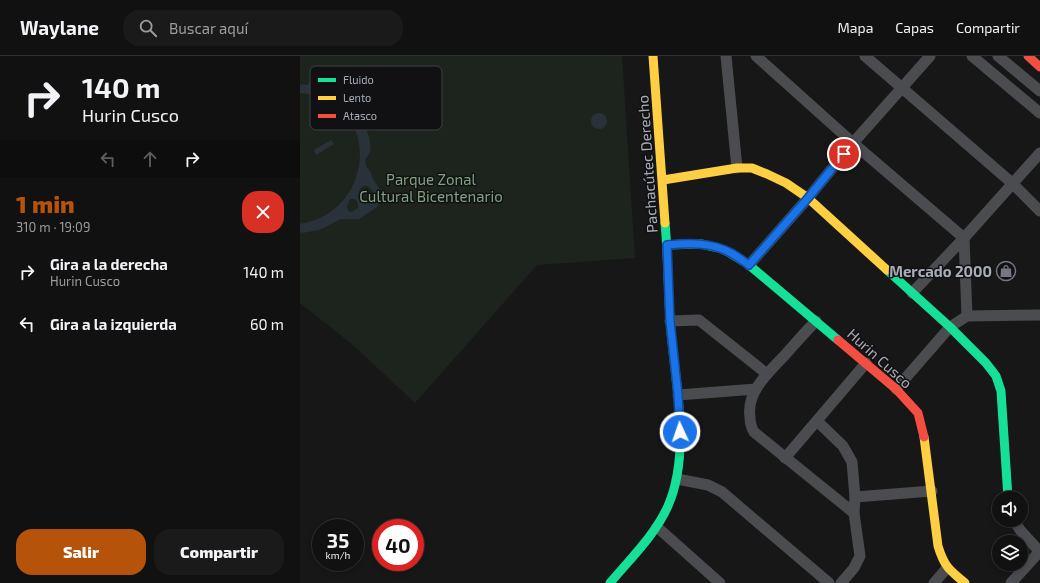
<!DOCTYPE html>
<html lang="es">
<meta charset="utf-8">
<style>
body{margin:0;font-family:"Exo 2",sans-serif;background:#1a1a1a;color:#f1f3f6;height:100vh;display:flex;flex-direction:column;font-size:15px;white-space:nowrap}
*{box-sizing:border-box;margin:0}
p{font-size:13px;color:#9c9d9f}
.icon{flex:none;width:22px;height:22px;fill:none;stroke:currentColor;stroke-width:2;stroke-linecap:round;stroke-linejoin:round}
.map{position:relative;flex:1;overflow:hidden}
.drawer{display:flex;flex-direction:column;background:#111;width:300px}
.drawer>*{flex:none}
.banner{background:#111;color:#f1f3f6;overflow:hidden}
.tools{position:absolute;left:692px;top:435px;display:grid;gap:8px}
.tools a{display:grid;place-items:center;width:36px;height:36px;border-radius:50%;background:#111;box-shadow:0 2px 6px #0003,0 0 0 1px #303131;font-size:20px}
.speed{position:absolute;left:12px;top:463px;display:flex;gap:8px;font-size:20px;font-weight:700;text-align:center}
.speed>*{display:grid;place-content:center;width:52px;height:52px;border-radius:50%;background:#111;box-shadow:0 2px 6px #0003,0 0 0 1px #303131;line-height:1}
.speed small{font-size:10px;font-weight:400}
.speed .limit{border:6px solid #d22;background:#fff;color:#111}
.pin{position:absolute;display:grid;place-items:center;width:34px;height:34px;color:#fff;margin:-17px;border:2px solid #fff;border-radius:50%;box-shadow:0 1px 4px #0007}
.me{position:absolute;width:44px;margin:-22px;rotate:357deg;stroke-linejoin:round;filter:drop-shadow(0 0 3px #0008)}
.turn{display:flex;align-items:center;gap:14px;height:84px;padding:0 16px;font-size:18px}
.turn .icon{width:52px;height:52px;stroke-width:2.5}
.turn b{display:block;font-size:28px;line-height:34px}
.lanes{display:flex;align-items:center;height:38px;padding:0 16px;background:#0003;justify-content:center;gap:20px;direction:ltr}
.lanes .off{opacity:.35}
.round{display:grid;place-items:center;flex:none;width:42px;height:42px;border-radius:16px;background:#1a1a1a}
.summary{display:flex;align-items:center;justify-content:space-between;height:68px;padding:0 16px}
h1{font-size:24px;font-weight:800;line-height:30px;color:#b45309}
.button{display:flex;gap:8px;margin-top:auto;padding:8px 16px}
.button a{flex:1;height:46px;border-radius:16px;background:#b45309;color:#fff;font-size:16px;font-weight:800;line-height:46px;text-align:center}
.button a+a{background:#1a1a1a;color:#f1f3f6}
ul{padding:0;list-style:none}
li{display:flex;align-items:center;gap:12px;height:52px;padding:0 16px}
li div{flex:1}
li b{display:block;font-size:15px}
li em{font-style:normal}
header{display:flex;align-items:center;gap:24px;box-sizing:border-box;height:56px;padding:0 20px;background:#111;border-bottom:1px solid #303131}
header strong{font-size:19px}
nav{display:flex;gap:22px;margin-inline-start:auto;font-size:14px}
.search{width:280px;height:36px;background:#1a1a1a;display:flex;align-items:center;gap:10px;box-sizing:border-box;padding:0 14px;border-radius:16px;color:#9c9d9f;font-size:15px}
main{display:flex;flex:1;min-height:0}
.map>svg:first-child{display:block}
</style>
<header>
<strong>Waylane</strong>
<div class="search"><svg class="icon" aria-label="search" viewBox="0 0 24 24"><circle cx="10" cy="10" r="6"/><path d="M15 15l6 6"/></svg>Buscar aquí</div>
<nav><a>Mapa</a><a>Capas</a><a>Compartir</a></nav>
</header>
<main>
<section class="drawer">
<div class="banner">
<div class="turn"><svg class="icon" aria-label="right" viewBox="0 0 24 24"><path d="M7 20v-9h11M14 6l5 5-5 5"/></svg><div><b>140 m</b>Hurin Cusco</div></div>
<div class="lanes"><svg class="icon off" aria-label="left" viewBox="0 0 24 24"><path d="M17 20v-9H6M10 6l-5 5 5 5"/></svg><svg class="icon off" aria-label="ahead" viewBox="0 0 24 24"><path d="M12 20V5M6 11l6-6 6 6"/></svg><svg class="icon" aria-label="right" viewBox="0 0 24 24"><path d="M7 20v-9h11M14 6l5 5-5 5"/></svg></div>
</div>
<div class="summary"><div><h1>1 min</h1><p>310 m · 19:09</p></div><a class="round" style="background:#d93025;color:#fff"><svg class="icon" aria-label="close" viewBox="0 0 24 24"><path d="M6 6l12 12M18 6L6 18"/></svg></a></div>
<ul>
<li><svg class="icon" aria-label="right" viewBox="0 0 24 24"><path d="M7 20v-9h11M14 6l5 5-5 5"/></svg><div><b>Gira a la derecha</b><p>Hurin Cusco</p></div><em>140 m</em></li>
<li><svg class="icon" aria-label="left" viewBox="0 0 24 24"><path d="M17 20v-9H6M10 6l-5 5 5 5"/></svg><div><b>Gira a la izquierda</b></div><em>60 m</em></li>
</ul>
<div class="button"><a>Salir</a><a>Compartir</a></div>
</section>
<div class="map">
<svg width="740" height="527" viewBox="0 0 740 527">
<rect width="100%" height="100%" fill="#171717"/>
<path fill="#1d241e" d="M0 0H322L335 202 237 209 115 347 53 289 0 247Z"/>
<g fill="#2a3239" fill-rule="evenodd">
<path d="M12 24 22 26 33 30C33 38 38 42 46 41 56 51 74 81 70 96 69 98 66 101 65 104L66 110 70 115 73 123 80 134 81 143 77 151 59 163H41L19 174 2 177 0 175V168C77 156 83 42 0 37V28L7 29ZM64 130H68L74 137 73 143 66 147H61L58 142 60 133ZM50 143H55L58 147V152L52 156 48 155 47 150Z"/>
<circle cx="299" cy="65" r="8"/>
<path d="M31 84 34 88 16 99 14 94Z"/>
</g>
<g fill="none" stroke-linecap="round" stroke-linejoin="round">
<g stroke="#4b4c50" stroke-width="11">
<path d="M426 0 437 112"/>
<path d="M456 0 553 87 664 182 667 260"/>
<path d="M565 0 712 127 740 155"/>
<path d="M672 0 740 57"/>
<path d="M698 0 740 35"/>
<path d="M449 209 508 142 553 87 630 0"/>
<path d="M612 237 664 182 740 97"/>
<path d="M370 265 399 264 467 318"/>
<path d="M516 265C505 276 495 288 485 299 469 316 446 336 450 361 450 367 451 371 454 376L554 457"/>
<path d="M596 333 650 271 667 260 740 259"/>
<path d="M378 339 456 333"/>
<path d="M517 365 543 390 552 406 555 441 554 457 560 500 554 512 541 527"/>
<path d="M485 402 566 307"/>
<path d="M377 423 408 429 422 436 529 527"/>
<path d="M555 441 632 435"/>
<path d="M714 464 720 474 740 496"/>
<path d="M357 471 420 527"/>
<path d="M634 527 647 512"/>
<path d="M711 527 740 495"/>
</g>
<g stroke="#16e098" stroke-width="9">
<path d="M367 189 401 188 419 192 428 196 449 209 538 284"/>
<path d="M587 214 650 271 686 307 696 320 701 335 708 442"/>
<path d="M310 527C330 503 355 479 368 450 392 395 374 322 370 264 368 232 368 199 365 167"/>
</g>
<g stroke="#ffcf43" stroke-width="9">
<path d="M353 0 365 167"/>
<path d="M363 124 437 112H452L467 118 486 127 508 142 587 214"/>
<path d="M624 381 638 490C644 510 649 514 665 527"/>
</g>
<g stroke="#f24e42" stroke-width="9">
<path d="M728 0 740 11"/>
<path d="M538 284 596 333 618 357 624 381"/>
</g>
</g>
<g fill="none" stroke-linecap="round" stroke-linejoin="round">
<g stroke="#114b97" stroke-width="10">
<path id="route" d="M380 376 378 339 370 265 367 189C389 187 411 186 431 197 437 200 443 205 449 209L508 142 544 98"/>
</g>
<use href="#route" stroke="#1a73e8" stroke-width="7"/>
</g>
<defs>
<g id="shop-ring" transform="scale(1)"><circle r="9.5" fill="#111113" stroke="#757880" stroke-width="1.5"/><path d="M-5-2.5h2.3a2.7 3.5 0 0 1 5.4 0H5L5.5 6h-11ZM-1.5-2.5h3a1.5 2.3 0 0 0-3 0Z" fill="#757880"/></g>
</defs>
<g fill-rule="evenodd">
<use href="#shop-ring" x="706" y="215"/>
</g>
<g text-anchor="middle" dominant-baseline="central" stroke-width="3" stroke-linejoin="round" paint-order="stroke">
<g font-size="15" fill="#a8adb8" stroke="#111113">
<text transform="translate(347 108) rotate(-94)">Pachacútec Derecho</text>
<text transform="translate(580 302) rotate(42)">Hurin Cusco</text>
</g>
<g font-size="15" fill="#7fa381" stroke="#111113">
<text x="131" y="123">Parque Zonal<tspan x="131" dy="17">Cultural Bicentenario</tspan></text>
</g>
<g font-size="15" font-weight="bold" fill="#a8adb8" stroke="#111113" text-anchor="end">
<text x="692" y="215">Mercado 2000</text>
</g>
</g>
<rect x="10" y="10" width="132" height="64" rx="6" fill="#111113" stroke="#3e4045" stroke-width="1"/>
<rect x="18" y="22" width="18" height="4" fill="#16e098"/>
<rect x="18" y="40" width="18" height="4" fill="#ffcf43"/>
<rect x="18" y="58" width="18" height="4" fill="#f24e42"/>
<g font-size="11" fill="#a8adb8">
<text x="43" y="28">Fluido</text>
<text x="43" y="46">Lento</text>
<text x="43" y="64">Atasco</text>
</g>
</svg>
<div class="tools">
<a><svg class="icon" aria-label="sound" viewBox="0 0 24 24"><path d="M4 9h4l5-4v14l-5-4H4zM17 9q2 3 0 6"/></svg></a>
<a><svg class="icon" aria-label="layers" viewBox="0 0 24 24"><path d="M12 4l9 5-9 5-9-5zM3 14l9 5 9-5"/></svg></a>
</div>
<div class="speed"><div>35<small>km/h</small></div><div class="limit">40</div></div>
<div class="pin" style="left:544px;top:98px;background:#d93025"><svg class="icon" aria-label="arrive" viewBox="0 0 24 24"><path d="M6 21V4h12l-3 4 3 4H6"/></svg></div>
<svg class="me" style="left:380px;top:376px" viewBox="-20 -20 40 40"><circle r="17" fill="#1a73e8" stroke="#fff" stroke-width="3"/><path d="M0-11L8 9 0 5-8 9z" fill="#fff"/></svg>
</div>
</main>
